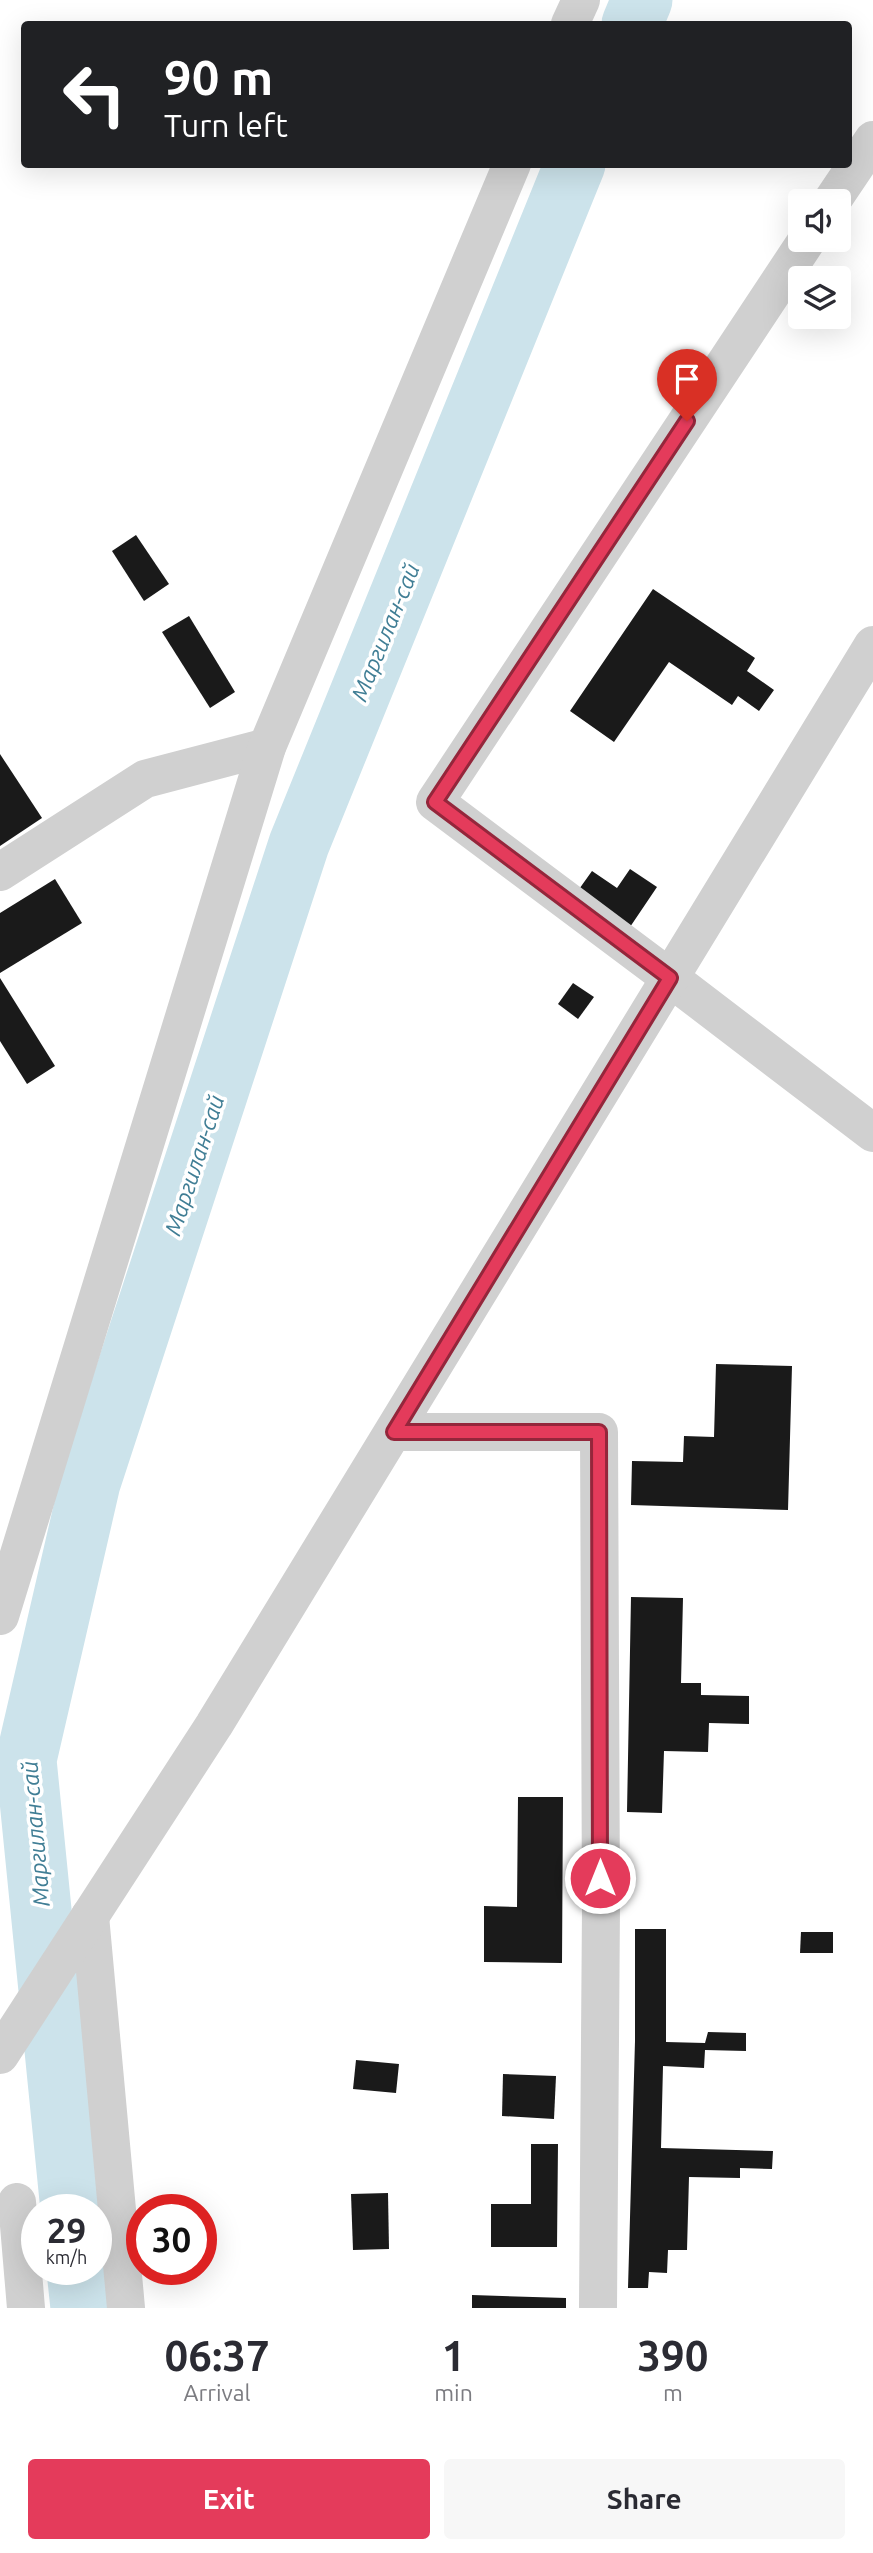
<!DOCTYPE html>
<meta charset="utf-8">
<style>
body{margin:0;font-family:Ubuntu,sans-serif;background:#f7f7f7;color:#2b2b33;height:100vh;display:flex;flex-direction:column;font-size:26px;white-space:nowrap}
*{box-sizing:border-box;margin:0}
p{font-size:23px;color:#7c7c81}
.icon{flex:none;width:38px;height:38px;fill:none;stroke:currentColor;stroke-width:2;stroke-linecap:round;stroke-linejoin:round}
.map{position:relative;height:2308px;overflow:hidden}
.details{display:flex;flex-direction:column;background:#fff;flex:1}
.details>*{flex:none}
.hud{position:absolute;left:21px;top:21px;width:831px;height:147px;border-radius:7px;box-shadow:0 7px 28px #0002;background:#202124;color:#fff;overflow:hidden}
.buttons{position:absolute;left:788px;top:189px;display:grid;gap:14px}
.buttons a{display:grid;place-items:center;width:63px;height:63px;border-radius:7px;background:#fff;box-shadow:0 7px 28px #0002;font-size:35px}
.speed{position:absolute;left:21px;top:2194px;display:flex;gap:14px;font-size:35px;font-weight:700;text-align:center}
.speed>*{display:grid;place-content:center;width:91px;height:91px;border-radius:50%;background:#fff;box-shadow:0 7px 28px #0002;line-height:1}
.speed small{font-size:18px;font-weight:400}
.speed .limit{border:10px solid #d22;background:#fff;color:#111}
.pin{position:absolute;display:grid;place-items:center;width:60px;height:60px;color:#fff;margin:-72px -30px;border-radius:50% 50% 50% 0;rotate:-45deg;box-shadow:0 0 7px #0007}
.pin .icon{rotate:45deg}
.me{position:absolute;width:77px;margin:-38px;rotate:0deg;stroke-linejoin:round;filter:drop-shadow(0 0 5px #0008)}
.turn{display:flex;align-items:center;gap:24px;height:147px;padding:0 28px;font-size:32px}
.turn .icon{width:91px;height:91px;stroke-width:2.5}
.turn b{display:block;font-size:49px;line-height:60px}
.eta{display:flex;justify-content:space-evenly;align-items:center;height:119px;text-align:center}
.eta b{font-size:42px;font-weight:700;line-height:49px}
.cta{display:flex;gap:14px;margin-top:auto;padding:14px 28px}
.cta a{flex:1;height:80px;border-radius:7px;background:#e43b5b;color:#fff;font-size:28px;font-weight:700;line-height:80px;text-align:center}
.cta a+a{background:#f7f7f7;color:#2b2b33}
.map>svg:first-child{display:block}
</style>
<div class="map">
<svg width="873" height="2308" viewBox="0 0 873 2308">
<rect width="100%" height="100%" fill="#fff"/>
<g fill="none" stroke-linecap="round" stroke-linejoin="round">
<g stroke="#cce3eb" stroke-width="61">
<path d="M632 24 642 0"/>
<path d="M71 2210 26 1760 90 1483 299 844 575 164"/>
<path d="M77 2270 81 2308"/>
</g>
</g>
<g fill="#1a1a1a">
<path d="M136 535 169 584 144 601 112 551Z"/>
<path d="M653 589 755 658 747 671 774 690 759 711 738 696 732 705 669 662 614 742 570 711Z"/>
<path d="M189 616 235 692 210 708 162 632Z"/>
<path d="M0 754 42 818 0 846Z"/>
<path d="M630 869 657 887 630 927 577 892 592 871 617 888Z"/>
<path d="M55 879 82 923 0 973V913Z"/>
<path d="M0 978 55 1066 27 1084 0 1041Z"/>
<path d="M573 983 594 997 578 1019 558 1004Z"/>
<path d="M716 1364 792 1366 788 1510 631 1505 632 1461 683 1462 684 1436 714 1437Z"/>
<path d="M631 1597 683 1598 681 1683H701V1695L749 1696V1724L709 1723 708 1752 664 1751 662 1813 627 1812Z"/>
<path d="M518 1797H563L562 1963 484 1962V1906L517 1907Z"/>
<path d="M635 1929H666V2042L705 2043 708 2032 746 2033V2051L705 2050 704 2068 663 2066 661 2148 773 2151 772 2169 740 2168V2178L689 2177 687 2250H668L667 2273 649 2272 648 2288H628L635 2041Z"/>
<path d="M801 1932H833V1953H800Z"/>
<path d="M356 2060 399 2064 396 2093 353 2089Z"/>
<path d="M503 2074 556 2076 554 2119 502 2116Z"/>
<path d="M531 2144H558L557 2247H491V2204H531Z"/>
<path d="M388 2193 389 2249 353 2250 351 2194Z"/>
<path d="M472 2295 566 2298V2308H472Z"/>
</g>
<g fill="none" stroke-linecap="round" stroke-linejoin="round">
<g stroke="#d0d0d0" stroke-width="38">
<path d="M570 24 581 0"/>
<path d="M832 201 873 140"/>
<path d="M807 240 435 802 670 978 873 1133"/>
<path d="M0 872 145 779 267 747"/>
<path d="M394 1432H599L601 1906 598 2308"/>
<path d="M0 1616 267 747 512 164"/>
<path d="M90 1916 126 2308"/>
<path d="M0 2055 214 1725 873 645"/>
<path d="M17 2202 26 2308"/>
</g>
</g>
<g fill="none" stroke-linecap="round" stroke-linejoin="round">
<g stroke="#94263b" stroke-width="18">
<path id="route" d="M600 1878 599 1432H394L670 978 435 802 687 421"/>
</g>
<use href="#route" stroke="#e43b5b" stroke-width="12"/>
</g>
<g text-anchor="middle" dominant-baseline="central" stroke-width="7" stroke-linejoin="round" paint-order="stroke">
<g font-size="23" font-style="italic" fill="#407e95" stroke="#fff">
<text transform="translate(385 632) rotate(-68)">Маргилан-сай</text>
<text transform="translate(194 1165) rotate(-72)">Маргилан-сай</text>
<text transform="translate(35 1834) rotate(-95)">Маргилан-сай</text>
</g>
</g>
</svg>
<div class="buttons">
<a><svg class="icon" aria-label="sound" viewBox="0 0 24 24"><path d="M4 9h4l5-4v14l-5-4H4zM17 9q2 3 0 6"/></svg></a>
<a><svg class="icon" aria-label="layers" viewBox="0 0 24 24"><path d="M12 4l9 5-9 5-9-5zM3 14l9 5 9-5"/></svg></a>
</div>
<div class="speed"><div>29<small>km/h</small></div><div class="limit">30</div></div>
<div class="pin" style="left:687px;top:421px;background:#d93025"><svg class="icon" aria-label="arrive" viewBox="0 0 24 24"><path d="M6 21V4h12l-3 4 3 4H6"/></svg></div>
<svg class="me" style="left:600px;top:1878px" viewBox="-20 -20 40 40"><circle r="17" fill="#e43b5b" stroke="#fff" stroke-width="3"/><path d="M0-11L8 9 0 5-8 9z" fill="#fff"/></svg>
<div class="hud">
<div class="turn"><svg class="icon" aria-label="left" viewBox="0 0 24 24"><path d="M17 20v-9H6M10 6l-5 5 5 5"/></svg><div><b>90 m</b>Turn left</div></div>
</div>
</div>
<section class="details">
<div class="eta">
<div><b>06:37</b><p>Arrival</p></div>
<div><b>1</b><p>min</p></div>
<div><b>390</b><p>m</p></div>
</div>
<div class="cta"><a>Exit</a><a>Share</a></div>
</section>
